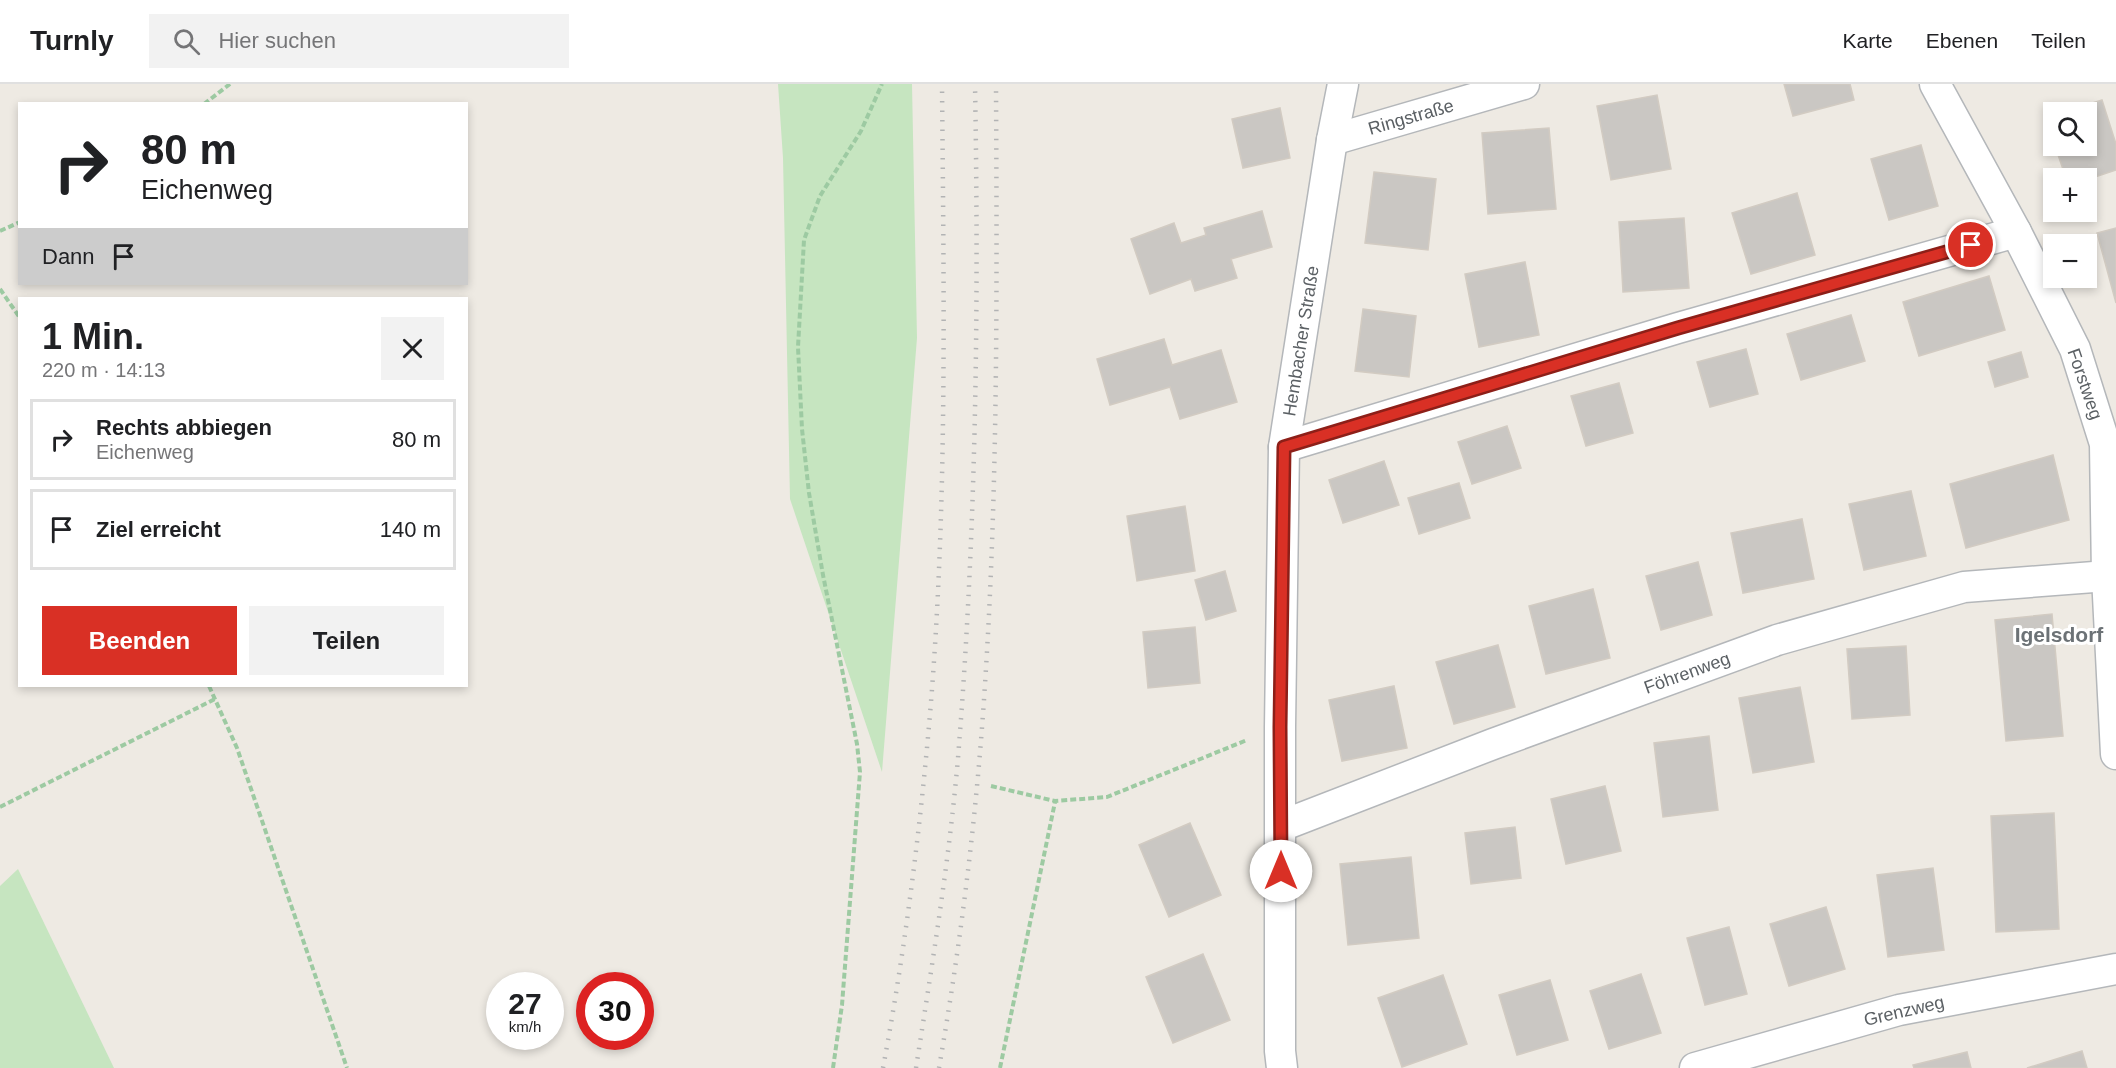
<!DOCTYPE html>
<html lang="de">
<meta charset="utf-8">
<style>
body{margin:0;font-family:Helvetica,sans-serif;background:#f2f2f2;color:#202124;height:100vh;display:flex;flex-direction:column;font-size:22px;white-space:nowrap}
*{box-sizing:border-box;margin:0}
p{font-size:20px;color:#757577}
.icon{flex:none;width:33px;height:33px;fill:none;stroke:currentColor;stroke-width:2;stroke-linecap:round;stroke-linejoin:round}
.map{position:relative;flex:1;overflow:hidden}
.drawer{position:absolute;left:18px;top:213px;width:450px;height:390px;display:flex;flex-direction:column;background:#fff;border-radius:0px;box-shadow:0 3px 9px #0003}
.drawer>*{flex:none}
.guide{position:absolute;left:18px;top:18px;width:450px;height:183px;border-radius:0px;box-shadow:0 3px 9px #0003;background:#fff;color:#202124;overflow:hidden}
.controls{position:absolute;left:2043px;top:18px;display:grid;gap:12px}
.controls a{display:grid;place-items:center;width:54px;height:54px;border-radius:0px;background:#fff;box-shadow:0 3px 9px #0003;font-size:30px}
.speed{position:absolute;left:486px;top:888px;display:flex;gap:12px;font-size:30px;font-weight:700;text-align:center}
.speed>*{display:grid;place-content:center;width:78px;height:78px;border-radius:50%;background:#fff;box-shadow:0 3px 9px #0003;line-height:1}
.speed small{font-size:15px;font-weight:400}
.speed .limit{border:9px solid #d22;background:#fff;color:#111}
.pin{position:absolute;display:grid;place-items:center;width:51px;height:51px;color:#fff;margin:-26px;border:3px solid #fff;border-radius:50%;box-shadow:0 2px 6px #0007}
.me{position:absolute;width:66px;margin:-33px;rotate:0deg;stroke-linejoin:round;filter:drop-shadow(0 0 4px #0008)}
.turn{display:flex;align-items:center;gap:21px;height:126px;padding:0 24px;font-size:27px}
.turn .icon{width:78px;height:78px;stroke-width:2.5}
.turn b{display:block;font-size:42px;line-height:51px}
.then{display:flex;align-items:center;height:57px;padding:0 24px;background:#0003;gap:12px;font-size:22px}
.round{display:grid;place-items:center;flex:none;width:63px;height:63px;border-radius:0px;background:#f2f2f2}
.summary{display:flex;align-items:center;justify-content:space-between;height:102px;padding:0 24px}
h1{font-size:36px;font-weight:800;line-height:45px}
.button{display:flex;gap:12px;margin-top:auto;padding:12px 24px}
.button a{flex:1;height:69px;border-radius:0px;background:#d93025;color:#fff;font-size:24px;font-weight:800;line-height:69px;text-align:center}
.button a+a{background:#f2f2f2;color:#202124}
ul{padding:0;list-style:none}
li{display:flex;align-items:center;gap:18px;height:81px;margin:0 12px 9px;padding:0 12px;border:3px solid #e0e0e0;border-radius:0px}
li div{flex:1}
li b{display:block;font-size:22px}
li em{font-style:normal}
header{display:flex;align-items:center;gap:36px;box-sizing:border-box;height:84px;padding:0 30px;background:#fff;border-bottom:2px solid #e0e0e0}
header strong{font-size:28px}
nav{display:flex;gap:33px;margin-inline-start:auto;font-size:21px}
.search{width:420px;height:54px;background:#f2f2f2;display:flex;align-items:center;gap:15px;box-sizing:border-box;padding:0 21px;border-radius:0px;color:#757577;font-size:22px}
.map>svg:first-child{display:block}
</style>
<header>
<strong>Turnly</strong>
<div class="search"><svg class="icon" aria-label="search" viewBox="0 0 24 24"><circle cx="10" cy="10" r="6"/><path d="M15 15l6 6"/></svg>Hier suchen</div>
<nav><a>Karte</a><a>Ebenen</a><a>Teilen</a></nav>
</header>
<div class="map">
<svg width="2116" height="984" viewBox="0 0 2116 984">
<rect width="100%" height="100%" fill="#eeeae3"/>
<g fill="#c6e5c0">
<path d="M778 0H912L917 254 882 688 790 415 783 74Z"/>
<path d="M18 785 114 984H0V802Z"/>
</g>
<g fill="#cac7c3" stroke="#d2cbc2" stroke-width="1.5">
<path d="M1784 0H1850L1854 16 1793 32Z"/>
<path d="M1657 11 1671 85 1611 96 1597 22Z"/>
<path d="M2102 16 2116 60V86L2086 96 2066 94 2055 62H2086V28H2064Z"/>
<path d="M1280 24 1290 74 1243 84 1232 35Z"/>
<path d="M2054 32V55L2047 34Z"/>
<path d="M1549 44 1556 125 1488 130 1482 49Z"/>
<path d="M1921 61 1938 122 1889 136 1871 75Z"/>
<path d="M1374 88 1436 95 1428 166 1365 159Z"/>
<path d="M1797 109 1815 171 1751 190 1732 129Z"/>
<path d="M1262 127 1272 163 1231 175 1237 194 1195 207 1191 195 1150 210 1131 155 1174 139 1181 159 1206 151 1204 144Z"/>
<path d="M1684 134 1689 204 1623 208 1619 138Z"/>
<path d="M2116 144V219L2097 149Z"/>
<path d="M1525 178 1539 251 1479 263 1465 190Z"/>
<path d="M1989 192 2005 246 1919 272 1903 218Z"/>
<path d="M1363 225 1416 232 1409 293 1355 287Z"/>
<path d="M1851 231 1865 277 1801 296 1787 250Z"/>
<path d="M1164 255 1172 281 1221 266 1237 318 1180 335 1170 303 1110 321 1097 275Z"/>
<path d="M1746 265 1758 310 1710 323 1697 278Z"/>
<path d="M2021 268 2028 293 1995 303 1988 278Z"/>
<path d="M1619 299 1633 349 1586 362 1571 312Z"/>
<path d="M1507 342 1521 384 1472 400 1458 358Z"/>
<path d="M2053 371 2069 436 1966 464 1950 400Z"/>
<path d="M1384 377 1399 421 1343 439 1329 396Z"/>
<path d="M1459 399 1470 434 1419 450 1408 414Z"/>
<path d="M1911 407 1926 472 1864 486 1849 420Z"/>
<path d="M1185 422 1195 487 1137 497 1127 432Z"/>
<path d="M1802 435 1814 495 1743 509 1731 449Z"/>
<path d="M1698 478 1712 531 1661 546 1646 492Z"/>
<path d="M1225 487 1236 527 1206 536 1195 496Z"/>
<path d="M1593 505 1610 574 1546 590 1529 522Z"/>
<path d="M2052 530 2063 652 2006 657 1995 536Z"/>
<path d="M1195 543 1200 599 1148 604 1143 548Z"/>
<path d="M1498 561 1515 623 1454 640 1436 578Z"/>
<path d="M1906 562 1910 631 1852 635 1847 565Z"/>
<path d="M1394 602 1407 664 1342 677 1329 616Z"/>
<path d="M1800 603 1814 678 1753 689 1739 614Z"/>
<path d="M1709 652 1718 726 1663 733 1654 659Z"/>
<path d="M1605 702 1621 767 1566 780 1551 715Z"/>
<path d="M2054 729 2059 845 1996 848 1991 732Z"/>
<path d="M1190 739 1221 811 1169 833 1139 761Z"/>
<path d="M1515 743 1521 794 1471 800 1465 749Z"/>
<path d="M1411 773 1419 854 1348 861 1340 780Z"/>
<path d="M1933 784 1944 866 1888 873 1877 791Z"/>
<path d="M1826 823 1845 885 1789 902 1770 840Z"/>
<path d="M1729 843 1747 910 1705 921 1687 854Z"/>
<path d="M1203 870 1230 936 1173 959 1146 893Z"/>
<path d="M1641 890 1661 949 1609 965 1590 907Z"/>
<path d="M1443 891 1467 960 1402 983 1378 914Z"/>
<path d="M1550 896 1568 956 1517 971 1499 911Z"/>
<path d="M2082 967 2087 984H2027Z"/>
<path d="M1967 968 1971 984H1914L1913 981Z"/>
</g>
<g fill="none" stroke-linecap="round" stroke-linejoin="round">
<g stroke="#b4b7ba" stroke-width="33">
<g id="minor">
<path d="M1935 0 2016 148 2075 265 2105 360 2107 492 2116 670"/>
<path d="M1332 56 1524 0"/>
<path d="M1284 363 1678 244 2016 148"/>
<path d="M1281 742 1493 660 1777 556 1964 503 2107 492"/>
<path d="M1282 984 1280 967V643L1284 363 1332 56 1343 0"/>
<path d="M1695 984 1899 926 2116 885"/>
</g>
</g>
<g stroke="#9dcaa2" stroke-width="4" stroke-dasharray="6 3" stroke-linecap="butt">
<path d="M204 20 230 0"/>
<path d="M0 147 20 138"/>
<path d="M0 205 20 234"/>
<path d="M209 602 237 664 347 984"/>
<path d="M991 702 1055 717 1107 713 1247 656"/>
<path d="M0 723 215 615"/>
<path d="M833 984 842 921 860 688 857 660 823 491 809 409 802 345 798 263 804 156 820 112 861 47 882 0"/>
<path d="M1000 984 1055 718"/>
</g>
<use href="#minor" stroke="#fff" stroke-width="30"/>
<g stroke="#b2b3b4" stroke-width="4.5" stroke-dasharray="1.5 8" stroke-linecap="butt">
<path d="M883 984C902 882 916 778 926 674 948 451 944 224 942 0"/>
<path d="M916 984C932 881 949 778 958 674 976 450 979 225 975 0"/>
<path d="M939 984C961 857 977 729 985 600 998 400 997 200 996 0"/>
</g>
</g>
<g fill="none" stroke-linecap="round" stroke-linejoin="round">
<g stroke="#8d1f18" stroke-width="15">
<path id="route" d="M1281 787 1280 643 1284 363 1678 244 1971 161"/>
</g>
<use href="#route" stroke="#d93025" stroke-width="10"/>
</g>
<g text-anchor="middle" dominant-baseline="central" stroke-width="6" stroke-linejoin="round" paint-order="stroke">
<g font-size="18" fill="#5b6064" stroke="#fff">
<text transform="translate(1411 33) rotate(-16)">Ringstraße</text>
<text transform="translate(1301 257) rotate(-81)">Hembacher Straße</text>
<text transform="translate(2085 300) rotate(71)">Forstweg</text>
<text transform="translate(1687 589) rotate(-20)">Föhrenweg</text>
<text transform="translate(1904 927) rotate(-13)">Grenzweg</text>
</g>
<g font-size="21" font-weight="bold" fill="#6c7276" stroke="#fff">
<text x="2059" y="550">Igelsdorf</text>
</g>
</g>
</svg>
<div class="controls">
<a><svg class="icon" aria-label="search" viewBox="0 0 24 24"><circle cx="10" cy="10" r="6"/><path d="M15 15l6 6"/></svg></a>
<a>+</a>
<a>−</a>
</div>
<div class="speed"><div>27<small>km/h</small></div><div class="limit">30</div></div>
<div class="pin" style="left:1971px;top:161px;background:#d93025"><svg class="icon" aria-label="arrive" viewBox="0 0 24 24"><path d="M6 21V4h12l-3 4 3 4H6"/></svg></div>
<svg class="me" style="left:1281px;top:787px" viewBox="-20 -20 40 40"><circle r="19" fill="#fff"/><path d="M0-13L10 11 0 6-10 11z" fill="#d93025"/></svg>
<div class="guide">
<div class="turn"><svg class="icon" aria-label="right" viewBox="0 0 24 24"><path d="M7 20v-9h11M14 6l5 5-5 5"/></svg><div><b>80 m</b>Eichenweg</div></div>
<div class="then">Dann<svg class="icon" aria-label="arrive" viewBox="0 0 24 24"><path d="M6 21V4h12l-3 4 3 4H6"/></svg></div>
</div>
<section class="drawer">
<div class="summary"><div><h1>1 Min.</h1><p>220 m · 14:13</p></div><a class="round"><svg class="icon" aria-label="close" viewBox="0 0 24 24"><path d="M6 6l12 12M18 6L6 18"/></svg></a></div>
<ul>
<li><svg class="icon" aria-label="right" viewBox="0 0 24 24"><path d="M7 20v-9h11M14 6l5 5-5 5"/></svg><div><b>Rechts abbiegen</b><p>Eichenweg</p></div><em>80 m</em></li>
<li><svg class="icon" aria-label="arrive" viewBox="0 0 24 24"><path d="M6 21V4h12l-3 4 3 4H6"/></svg><div><b>Ziel erreicht</b></div><em>140 m</em></li>
</ul>
<div class="button"><a>Beenden</a><a>Teilen</a></div>
</section>
</div>
